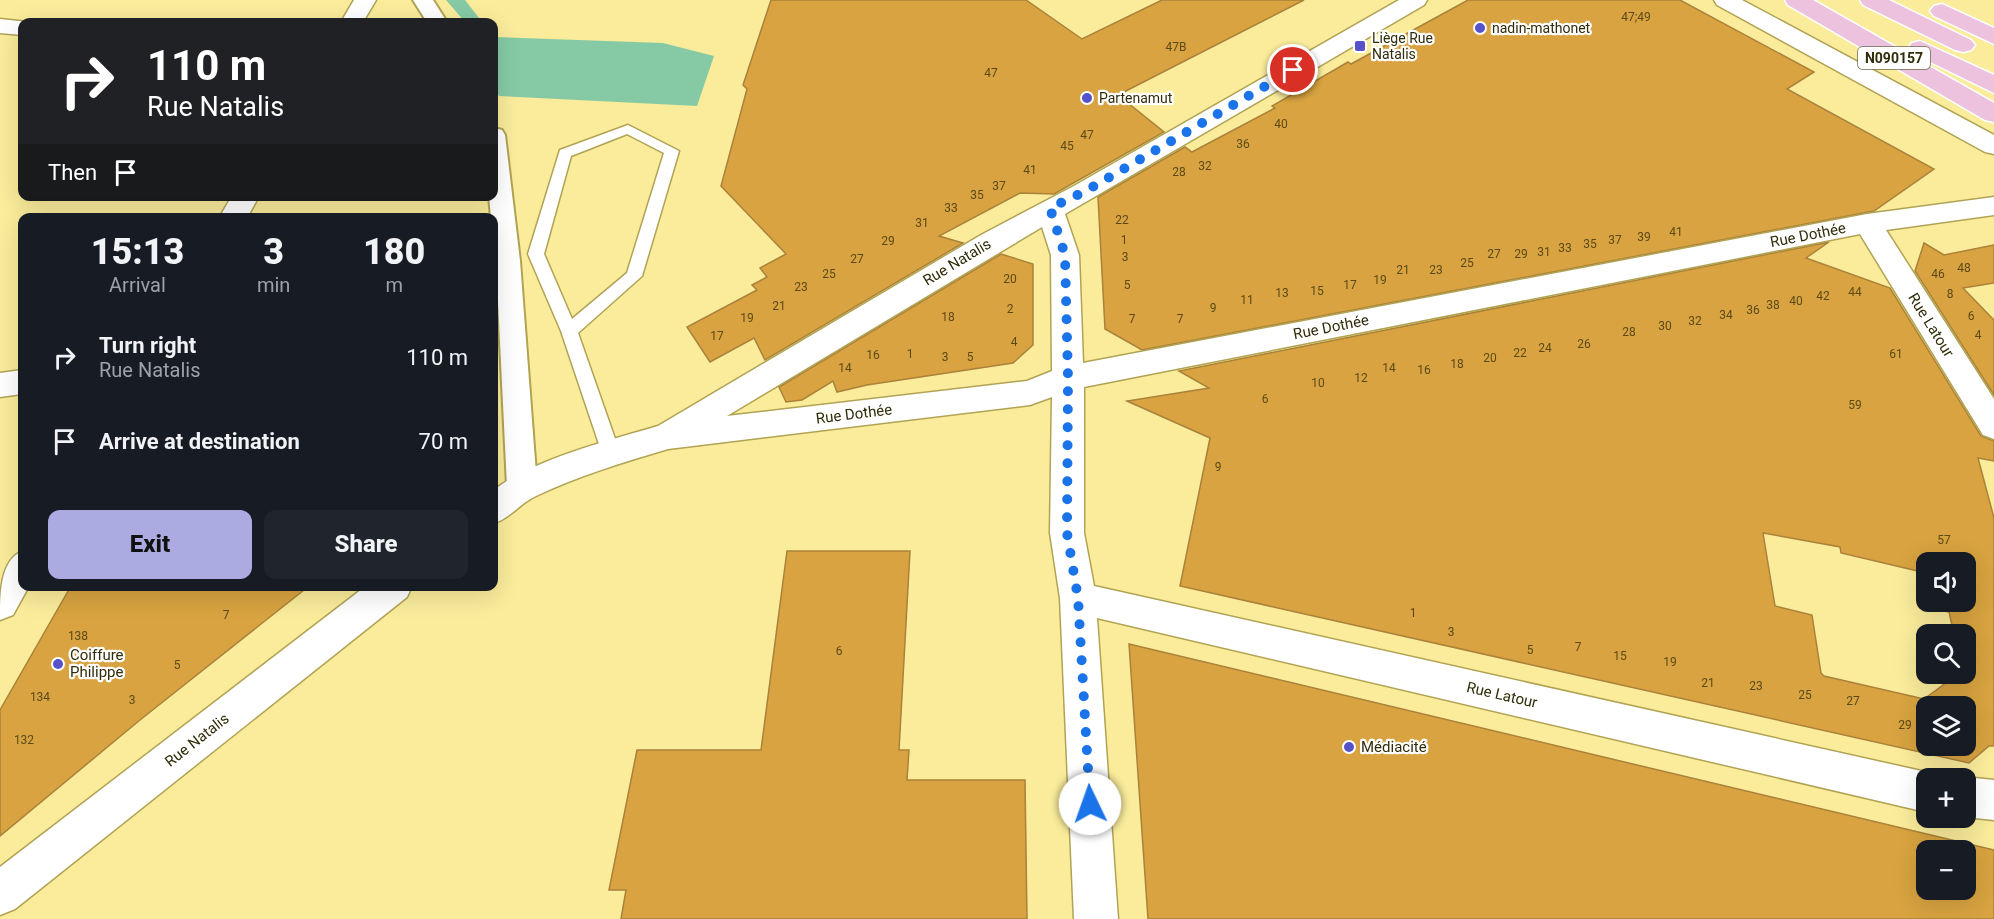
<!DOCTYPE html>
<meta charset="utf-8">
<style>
body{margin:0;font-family:Roboto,sans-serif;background:#20242c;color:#f1f3f6;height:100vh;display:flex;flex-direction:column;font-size:22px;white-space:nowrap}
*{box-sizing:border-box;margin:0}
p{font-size:20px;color:#9ea1a6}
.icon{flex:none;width:33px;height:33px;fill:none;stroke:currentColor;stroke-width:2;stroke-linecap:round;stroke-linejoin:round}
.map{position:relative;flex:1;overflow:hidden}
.sheet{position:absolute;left:18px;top:213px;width:480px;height:378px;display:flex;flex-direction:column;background:#171b24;border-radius:12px;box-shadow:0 6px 24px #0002}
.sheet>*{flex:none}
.hud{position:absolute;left:18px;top:18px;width:480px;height:183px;border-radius:12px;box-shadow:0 6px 24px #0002;background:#202124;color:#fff;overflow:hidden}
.buttons{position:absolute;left:1916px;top:552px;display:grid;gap:12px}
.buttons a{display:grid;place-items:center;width:60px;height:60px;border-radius:12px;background:#171b24;box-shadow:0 6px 24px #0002;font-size:30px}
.pin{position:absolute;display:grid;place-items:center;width:51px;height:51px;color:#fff;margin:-26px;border:3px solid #fff;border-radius:50%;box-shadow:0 2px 6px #0007}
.me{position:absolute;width:66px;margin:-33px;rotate:357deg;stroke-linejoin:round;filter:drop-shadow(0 0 4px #0008)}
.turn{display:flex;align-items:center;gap:21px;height:126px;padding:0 30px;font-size:27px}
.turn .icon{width:78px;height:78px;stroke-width:2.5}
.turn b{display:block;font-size:42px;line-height:51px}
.then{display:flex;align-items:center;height:57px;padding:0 30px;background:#0003;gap:12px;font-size:22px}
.eta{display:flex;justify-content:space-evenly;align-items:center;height:102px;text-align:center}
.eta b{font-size:36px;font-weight:800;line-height:42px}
.cta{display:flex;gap:12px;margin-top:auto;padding:12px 30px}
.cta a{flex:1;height:69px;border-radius:12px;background:#ababe2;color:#111;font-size:24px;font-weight:800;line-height:69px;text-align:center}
.cta a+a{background:#20242c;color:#f1f3f6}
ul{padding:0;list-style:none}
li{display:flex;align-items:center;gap:18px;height:84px;padding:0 30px}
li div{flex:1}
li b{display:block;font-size:22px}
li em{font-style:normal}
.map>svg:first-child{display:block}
</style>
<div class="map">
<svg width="1994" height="919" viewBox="0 0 1994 919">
<rect width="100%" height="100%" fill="#faec9b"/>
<g fill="#86caa5">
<path d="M446 0H465L479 18 465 22Z"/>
<path d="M494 37 663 43 714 56 697 106 499 96 494 88Z"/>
</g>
<g fill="#d8a340" stroke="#aa823a" stroke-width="1.5" fill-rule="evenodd">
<path d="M771 0H1026L1082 39 1162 0H1304L1118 95 1164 132 1054 194 1020 193 939 236 963 243 765 360 754 338 710 362 687 327 757 290 752 285 767 277 760 268 786 254 721 186 747 89 743 85Z"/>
<path d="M1468 0H1680L1814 72 1787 89 1934 169 1874 211 1142 350 1105 329 1098 197 1185 147 1192 152 1275 108 1272 106 1348 62 1351 64Z"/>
<path d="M1829 242 1806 258 1890 288 1981 436 1994 441V461L1978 458 1994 518V746H1989L1969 763 1180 586 1210 438 1127 401 1209 388 1179 371ZM1763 533 1840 547 1841 553 1926 573V562H1965V602H1941L1944 611 1949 612 1954 634H1965V674H1958L1924 699 1824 676 1821 673 1812 615 1775 606ZM1926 706H1965V746H1926Z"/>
<path d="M1924 243 1944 255 1994 245V283L1963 288 1994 320V395L1915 271Z"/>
<path d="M1001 254 1033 264V345L1013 363 867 385 837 392 833 381 802 400 786 402 779 387Z"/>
<path d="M787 551H910L899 750H909L907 780H1025L1027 919H621L626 890H609L637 750H761Z"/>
<path d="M71 586H309L140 720 0 836V710Z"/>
<path d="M1129 644 1994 850V919H1148ZM1926 850H1965V890H1926Z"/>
</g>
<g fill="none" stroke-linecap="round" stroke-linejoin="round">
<g stroke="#b1a354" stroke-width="3">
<path id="service" d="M628 125 679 151 642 276 578 333 620 453 617 458 611 460 605 458 602 453 561 331 528 254 560 150ZM627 134 664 153 627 273 572 319 544 254 571 156Z"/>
</g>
<g stroke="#b1a354" stroke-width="4">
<g id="pedestrian">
<path d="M413 0H433L447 22H427Z"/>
<path d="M494 128 502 130 505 135 520 261 537 487 532 495 522 499 512 495 507 487 494 218H491L489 196H494Z"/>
</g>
</g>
<g stroke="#b1a354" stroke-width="3">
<g id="minor">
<path d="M1399 0H1427L1424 5 1065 214 1079 255 1083 363 1867 214 1994 197V215L1886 230 1994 399V439L1983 435 1860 234 1084 387V533L1094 586 1926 772 1940 778H1926V812L1097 618 1118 919H1074L1060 598 1050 533 1052 397 1030 405 668 449C624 462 578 476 536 496 520 503 511 518 494 523V490C532 460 610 440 658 426L981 235 1074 186ZM1042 227 1051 255 1052 371 1027 381 727 416Z"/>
<path d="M1714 0H1742L1994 135V154L1985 152 1717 5Z"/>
<path d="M0 19 28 22H22V35L0 33Z"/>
<path d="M22 370V394L0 397V373Z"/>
<path d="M366 586H412L407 597 15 909 0 915V867Z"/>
<path d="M1965 777 1994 780V820L1965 817V778H1961Z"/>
</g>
</g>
<g stroke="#b1a354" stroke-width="3">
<g id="tertiary">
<path d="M354 0H376L363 22H341Z"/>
<path d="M232 196H259L247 218H219Z"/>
<path d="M22 551V586H29L13 615 0 620C0 594 0 561 22 551Z"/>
</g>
</g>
<g stroke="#fff" stroke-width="3">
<g id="primary">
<path d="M1785 0H1813L1994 103V122L1985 120 1788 5Z"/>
<path d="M1860 0H1889L1971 40 1975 45 1971 50 1963 52 1955 50 1863 5Z"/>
<path d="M1942 4 1994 28V44L1934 16 1930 11 1934 6Z"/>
<path d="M1920 41 1994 75V93L1912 53 1908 48 1912 43Z"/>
</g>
</g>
<use href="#service" fill="#fff" fill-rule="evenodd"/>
<use href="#pedestrian" fill="#fff" fill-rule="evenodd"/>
<use href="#minor" fill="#fff" fill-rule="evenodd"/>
<use href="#tertiary" fill="#fff" fill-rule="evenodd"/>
<use href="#primary" fill="#ecc2de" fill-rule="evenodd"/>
</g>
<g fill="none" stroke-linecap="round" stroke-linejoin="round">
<path stroke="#1a73e8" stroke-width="10" stroke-dasharray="0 18" d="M1090 804 1078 598 1067 533 1068 378 1065 255 1050 208 1084 192 1293 70"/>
</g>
<g fill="#5652c9" stroke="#fff" stroke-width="2">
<circle cx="1480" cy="28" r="6"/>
<rect x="1354" y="40" width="12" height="12" rx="3"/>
<circle cx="1087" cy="98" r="6"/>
<circle cx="58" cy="664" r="6"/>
<circle cx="1349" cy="747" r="6"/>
</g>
<g text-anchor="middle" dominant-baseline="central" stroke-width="4.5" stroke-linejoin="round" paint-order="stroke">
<g font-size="12" fill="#5b4a17">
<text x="1636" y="17">47;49</text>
<text x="1176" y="47">47B</text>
<text x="991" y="73">47</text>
<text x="1281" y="124">40</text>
<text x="1087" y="135">47</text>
<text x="1243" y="144">36</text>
<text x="1067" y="146">45</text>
<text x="1205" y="166">32</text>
<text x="1030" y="170">41</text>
<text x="1179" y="172">28</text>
<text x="999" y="186">37</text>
<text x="977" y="195">35</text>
<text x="951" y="208">33</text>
<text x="1122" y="220">22</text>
<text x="922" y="223">31</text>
<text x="1676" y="232">41</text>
<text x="1644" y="237">39</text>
<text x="1124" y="240">1</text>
<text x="1615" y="240">37</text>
<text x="888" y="241">29</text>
<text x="1590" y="244">35</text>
<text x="1565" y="248">33</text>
<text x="1544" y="252">31</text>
<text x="1494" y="254">27</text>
<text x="1521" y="254">29</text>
<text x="1125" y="257">3</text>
<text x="857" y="259">27</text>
<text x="1467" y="263">25</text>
<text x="1964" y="268">48</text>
<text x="1403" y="270">21</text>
<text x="1436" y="270">23</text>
<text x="829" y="274">25</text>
<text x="1938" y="274">46</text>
<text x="1010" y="279">20</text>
<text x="1380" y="280">19</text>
<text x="1127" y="285">5</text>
<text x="1350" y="285">17</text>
<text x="801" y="287">23</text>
<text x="1317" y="291">15</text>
<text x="1855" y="292">44</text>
<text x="1282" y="293">13</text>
<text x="1950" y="294">8</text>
<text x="1823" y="296">42</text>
<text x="1247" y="300">11</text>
<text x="1796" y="301">40</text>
<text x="1773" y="305">38</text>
<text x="779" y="306">21</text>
<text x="1213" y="308">9</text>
<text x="1010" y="309">2</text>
<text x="1753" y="310">36</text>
<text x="1726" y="315">34</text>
<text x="1971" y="316">6</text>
<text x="948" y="317">18</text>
<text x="747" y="318">19</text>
<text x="1132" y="319">7</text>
<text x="1180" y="319">7</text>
<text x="1695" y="321">32</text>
<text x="1665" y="326">30</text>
<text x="1629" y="332">28</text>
<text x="1978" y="335">4</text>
<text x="717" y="336">17</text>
<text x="1014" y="342">4</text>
<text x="1584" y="344">26</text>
<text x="1545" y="348">24</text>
<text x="1520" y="353">22</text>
<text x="910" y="354">1</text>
<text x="1896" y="354">61</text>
<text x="873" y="355">16</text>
<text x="945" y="357">3</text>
<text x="970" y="357">5</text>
<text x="1490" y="358">20</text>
<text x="1457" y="364">18</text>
<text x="845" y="368">14</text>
<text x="1389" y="368">14</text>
<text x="1424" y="370">16</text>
<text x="1361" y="378">12</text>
<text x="1318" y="383">10</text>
<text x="1265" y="399">6</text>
<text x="1855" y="405">59</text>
<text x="1218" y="467">9</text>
<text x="1944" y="540">57</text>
<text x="1413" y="613">1</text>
<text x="226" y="615">7</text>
<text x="1451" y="632">3</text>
<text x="78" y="636">138</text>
<text x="1578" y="647">7</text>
<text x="1530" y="650">5</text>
<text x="839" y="651">6</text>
<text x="1620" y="656">15</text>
<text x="1670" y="662">19</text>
<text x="177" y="665">5</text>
<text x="1708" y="683">21</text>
<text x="1756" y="686">23</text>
<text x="1805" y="695">25</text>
<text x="40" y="697">134</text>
<text x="132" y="700">3</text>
<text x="1853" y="701">27</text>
<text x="1905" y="725">29</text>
<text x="24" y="740">132</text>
</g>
<g font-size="14" fill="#312c09" stroke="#fff" text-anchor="start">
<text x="1492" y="28">nadin-mathonet</text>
<text x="1372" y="38">Liège Rue<tspan x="1372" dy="16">Natalis</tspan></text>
<text x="1099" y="98">Partenamut</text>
</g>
<rect fill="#fff" stroke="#6f6b53" stroke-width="1.5" x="1858" y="47" width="72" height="22" rx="4.5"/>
<g font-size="14" font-weight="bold" fill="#312c09">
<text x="1894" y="58">N090157</text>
</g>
<g font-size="15" fill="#312c09" stroke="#fff">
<text transform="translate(1808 235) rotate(-11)">Rue Dothée</text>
<text transform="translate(957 262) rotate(-31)">Rue Natalis</text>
<text transform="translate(1931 325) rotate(58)">Rue Latour</text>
<text transform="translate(1331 327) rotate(-11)">Rue Dothée</text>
<text transform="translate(854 414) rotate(-7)">Rue Dothée</text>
<text transform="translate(1502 695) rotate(13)">Rue Latour</text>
<text transform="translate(197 740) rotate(-38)">Rue Natalis</text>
</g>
<g font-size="15" fill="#312c09" stroke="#fff" text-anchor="start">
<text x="70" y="655">Coiffure<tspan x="70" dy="17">Philippe</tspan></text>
<text x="1361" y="747">Médiacité</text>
</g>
</g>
</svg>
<div class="buttons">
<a><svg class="icon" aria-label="sound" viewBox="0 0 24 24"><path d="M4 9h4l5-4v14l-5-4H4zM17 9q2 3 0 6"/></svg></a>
<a><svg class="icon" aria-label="search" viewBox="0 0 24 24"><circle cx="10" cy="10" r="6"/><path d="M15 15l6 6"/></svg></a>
<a><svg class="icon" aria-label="layers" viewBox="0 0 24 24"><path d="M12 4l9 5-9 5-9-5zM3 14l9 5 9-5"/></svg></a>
<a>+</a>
<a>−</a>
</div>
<div class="pin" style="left:1293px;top:70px;background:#d93025"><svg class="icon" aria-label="arrive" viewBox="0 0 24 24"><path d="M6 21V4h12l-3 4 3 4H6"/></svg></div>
<svg class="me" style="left:1090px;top:804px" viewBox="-20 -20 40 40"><circle r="19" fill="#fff"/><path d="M0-13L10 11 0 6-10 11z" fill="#1a73e8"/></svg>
<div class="hud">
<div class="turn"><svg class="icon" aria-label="right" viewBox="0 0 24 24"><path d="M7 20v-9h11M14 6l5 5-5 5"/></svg><div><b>110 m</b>Rue Natalis</div></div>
<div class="then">Then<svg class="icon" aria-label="arrive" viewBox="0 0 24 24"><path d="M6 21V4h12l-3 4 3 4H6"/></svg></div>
</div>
<section class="sheet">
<div class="eta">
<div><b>15:13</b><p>Arrival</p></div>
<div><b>3</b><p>min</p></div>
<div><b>180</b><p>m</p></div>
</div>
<ul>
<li><svg class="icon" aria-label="right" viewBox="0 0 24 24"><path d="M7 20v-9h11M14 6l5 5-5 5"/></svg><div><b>Turn right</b><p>Rue Natalis</p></div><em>110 m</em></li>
<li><svg class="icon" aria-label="arrive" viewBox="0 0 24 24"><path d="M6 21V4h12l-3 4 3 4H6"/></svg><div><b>Arrive at destination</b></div><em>70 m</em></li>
</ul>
<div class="cta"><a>Exit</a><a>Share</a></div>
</section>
</div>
